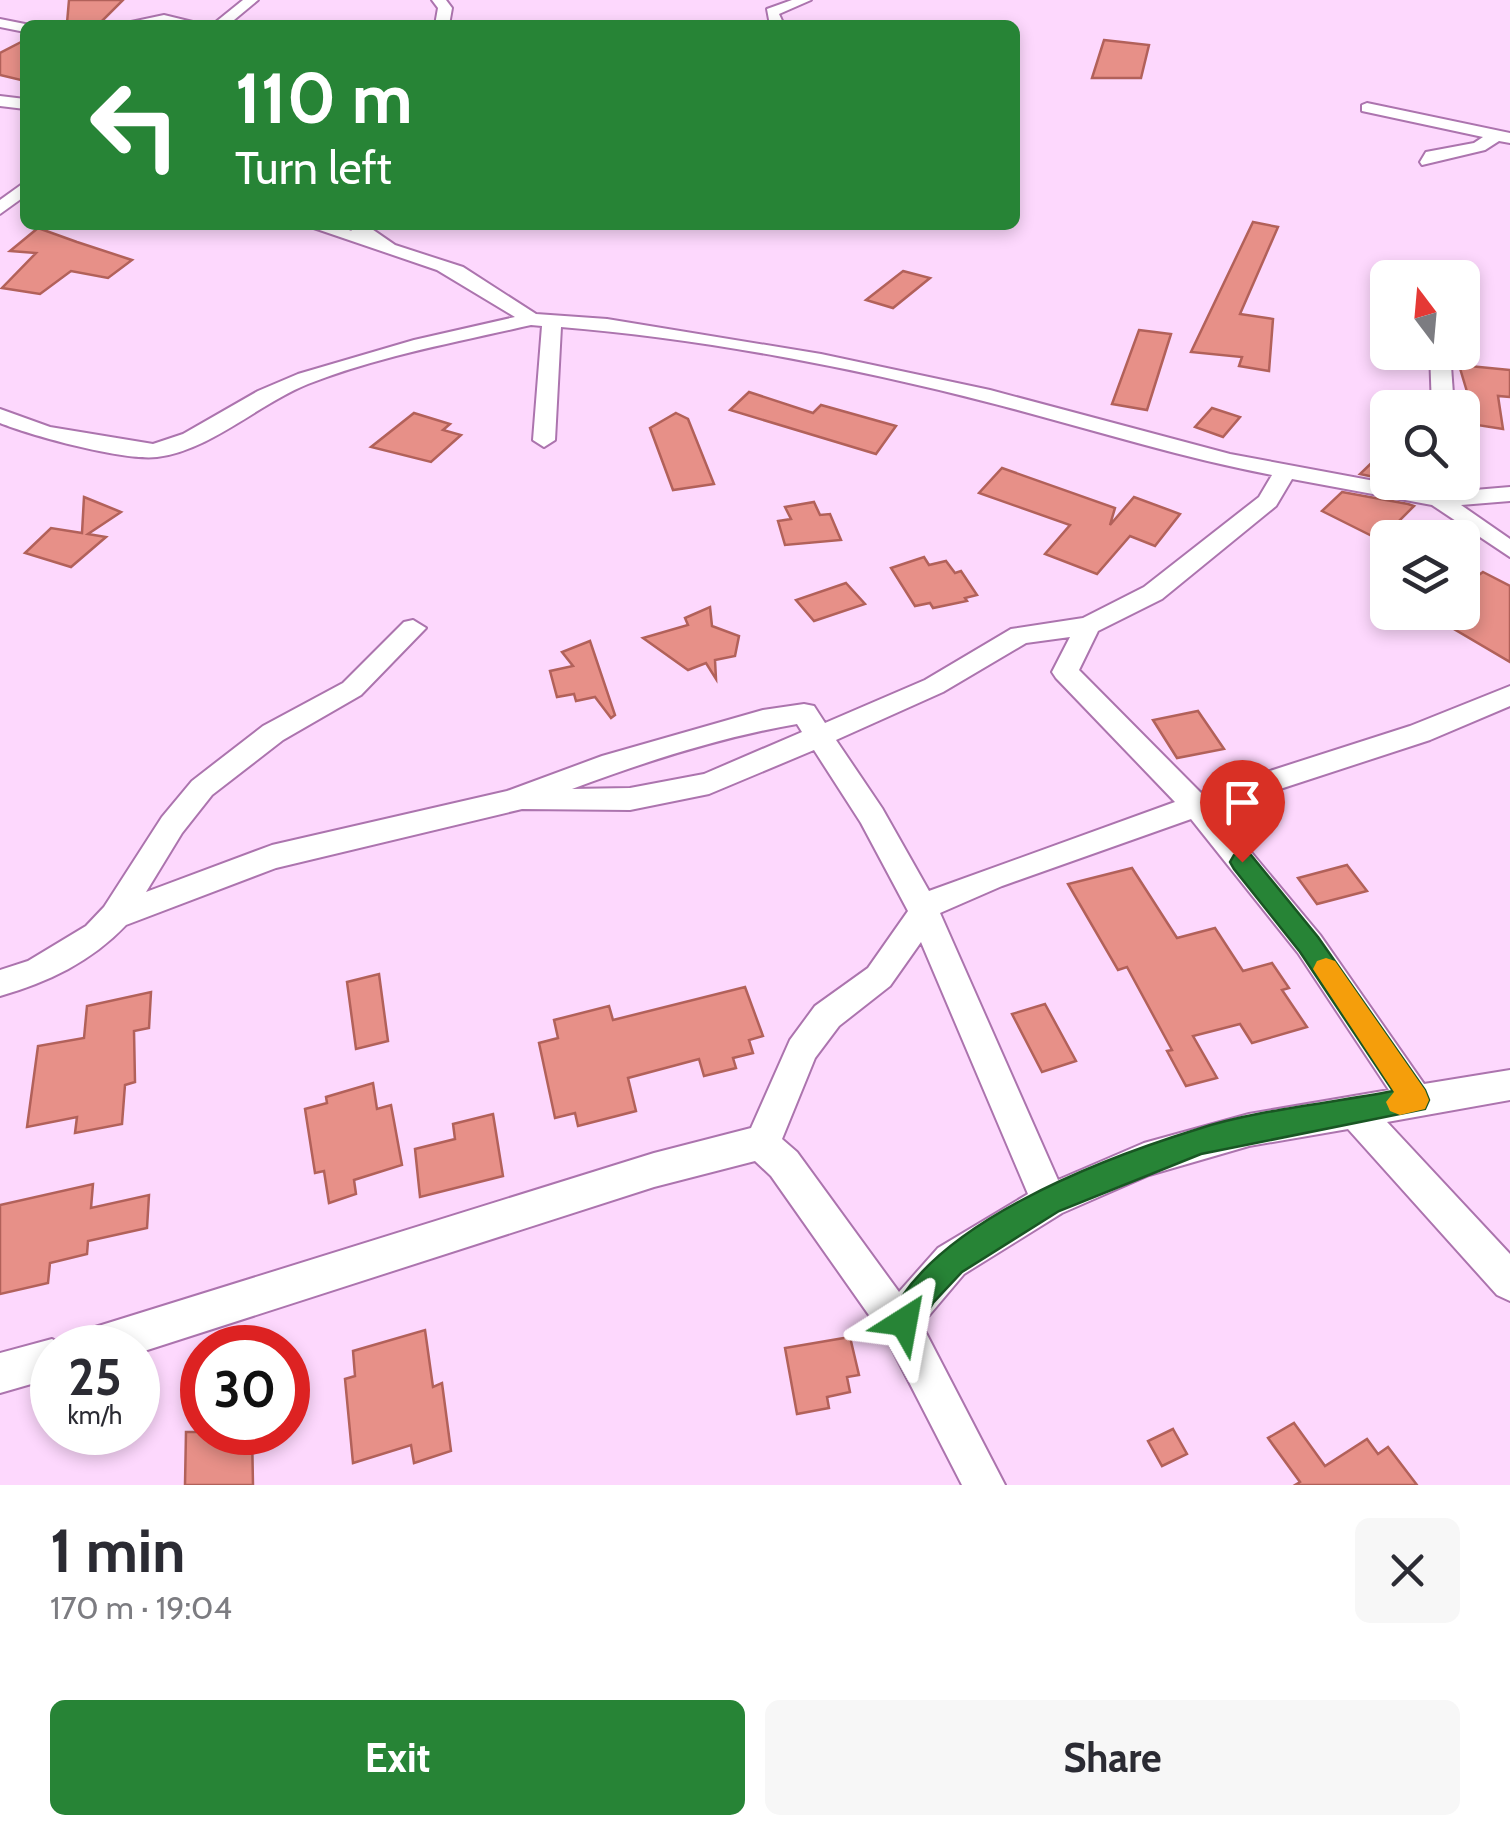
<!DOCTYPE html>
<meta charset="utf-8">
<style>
body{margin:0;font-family:Cabin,sans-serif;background:#f7f7f7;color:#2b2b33;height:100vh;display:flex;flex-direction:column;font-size:38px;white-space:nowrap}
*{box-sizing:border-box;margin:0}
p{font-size:32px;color:#7c7c81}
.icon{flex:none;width:55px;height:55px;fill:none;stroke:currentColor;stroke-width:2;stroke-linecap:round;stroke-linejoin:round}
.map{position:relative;height:1485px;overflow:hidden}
.details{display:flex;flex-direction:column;background:#fff;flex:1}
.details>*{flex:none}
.top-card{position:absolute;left:20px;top:20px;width:1000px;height:210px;border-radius:15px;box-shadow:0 5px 15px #0003;background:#278436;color:#fff;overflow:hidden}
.needle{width:65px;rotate:344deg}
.buttons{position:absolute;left:1370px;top:260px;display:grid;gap:20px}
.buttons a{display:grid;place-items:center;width:110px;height:110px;border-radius:15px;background:#fff;box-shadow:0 5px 15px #0003;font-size:50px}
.speed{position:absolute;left:30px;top:1325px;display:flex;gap:20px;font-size:50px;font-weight:700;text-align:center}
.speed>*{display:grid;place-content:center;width:130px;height:130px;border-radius:50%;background:#fff;box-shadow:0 5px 15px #0003;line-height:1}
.speed small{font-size:25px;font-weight:400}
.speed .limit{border:15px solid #d22;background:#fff;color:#111}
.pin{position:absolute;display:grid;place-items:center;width:85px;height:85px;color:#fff;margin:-102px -42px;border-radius:50% 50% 50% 0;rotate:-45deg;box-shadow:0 0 10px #0007}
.pin .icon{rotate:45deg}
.me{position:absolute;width:110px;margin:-55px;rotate:34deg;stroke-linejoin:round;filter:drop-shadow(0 0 8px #0008)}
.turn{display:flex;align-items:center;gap:35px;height:210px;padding:0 50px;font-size:45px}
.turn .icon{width:130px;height:130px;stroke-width:2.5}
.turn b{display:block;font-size:70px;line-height:85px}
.round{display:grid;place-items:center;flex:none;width:105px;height:105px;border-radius:15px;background:#f7f7f7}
.headline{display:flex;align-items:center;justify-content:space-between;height:170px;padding:0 50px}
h1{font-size:60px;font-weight:800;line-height:75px}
.cta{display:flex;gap:20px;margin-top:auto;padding:20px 50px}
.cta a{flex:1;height:115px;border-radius:15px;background:#278436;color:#fff;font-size:40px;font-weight:800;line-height:115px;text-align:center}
.cta a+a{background:#f7f7f7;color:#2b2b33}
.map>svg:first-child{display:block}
</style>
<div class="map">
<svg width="1510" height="1485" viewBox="0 0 1510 1485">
<rect width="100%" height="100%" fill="#fdd8fd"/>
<g fill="#e79088" stroke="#b2615a" stroke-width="2.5">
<path d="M69 0H123L100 23H67Z"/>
<path d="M25 40V81L0 75V53Z"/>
<path d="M1104 40 1149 45 1141 78H1092Z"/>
<path d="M1253 222 1278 227 1240 314 1273 319 1269 371 1239 366 1242 357 1191 352Z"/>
<path d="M38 228 77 242 132 260 108 278 71 271 40 294 2 288 36 253 10 251Z"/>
<path d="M903 271 930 278 893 308 866 300Z"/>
<path d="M1139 330 1171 334 1147 410 1112 404Z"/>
<path d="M1459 365 1510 370V397L1498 396 1503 429 1477 425Z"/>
<path d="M749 392 813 413 821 405 896 426 876 454 730 410Z"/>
<path d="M1212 408 1240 417 1223 437 1195 427Z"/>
<path d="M414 413 450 424 443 430 461 435 431 462 371 447Z"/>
<path d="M676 413 688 419 714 484 673 490 650 428Z"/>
<path d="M1388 447V480L1360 474Z"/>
<path d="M1002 468 1115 508 1110 525 1134 497 1180 514 1155 546 1130 536 1097 574 1045 554 1070 525 979 493Z"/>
<path d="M1342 492 1408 504 1414 506 1380 540 1322 511Z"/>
<path d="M84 497 121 512 88 534 106 537 71 567 25 553 51 528 82 533Z"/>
<path d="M814 502 820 515 830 514 841 540 785 545 778 521 791 519 785 507Z"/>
<path d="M924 557 929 565 946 561 955 573 961 571 977 595 965 598 967 601 933 608 930 603 915 606 891 568Z"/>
<path d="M1483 572 1510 586V662L1425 612H1462V587Z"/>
<path d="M846 583 865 604 814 621 796 600Z"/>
<path d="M710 607 712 626 739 636 735 656 715 660 716 679 706 663 688 670 643 638 688 625 685 618Z"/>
<path d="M590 641 615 715 611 718 595 697 576 701 574 694 557 697 550 671 573 666 562 652Z"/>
<path d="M1198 711 1224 749 1177 758 1153 720Z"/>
<path d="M1347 865 1367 891 1317 904 1298 878Z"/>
<path d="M1132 868 1177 938 1215 928 1243 971 1272 963 1289 988 1282 990 1307 1027 1252 1043 1240 1024 1193 1036 1217 1078 1186 1086 1167 1051 1172 1050 1127 967 1118 970 1068 884Z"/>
<path d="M379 974 388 1041 356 1049 347 982Z"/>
<path d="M745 987 763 1036 749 1040 753 1053 733 1058 736 1068 704 1076 699 1059 628 1078 636 1111 578 1126 575 1113 555 1118 539 1043 558 1038 554 1020 609 1006 613 1020Z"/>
<path d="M151 992 149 1028 134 1031 135 1082 125 1085 122 1124 75 1133 77 1117 27 1127 38 1046 84 1038 87 1006Z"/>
<path d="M1045 1004 1076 1061 1042 1072 1012 1014Z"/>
<path d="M373 1083 377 1109 391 1105 402 1165 354 1180 356 1194 329 1203 324 1171 315 1173 305 1109 327 1103 326 1097Z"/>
<path d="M493 1114 503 1176 420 1197 415 1149 455 1139 453 1124Z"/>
<path d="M93 1184 91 1208 149 1195 147 1228 88 1241 87 1254 50 1263 48 1283 0 1294V1205Z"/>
<path d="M425 1330 433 1387 442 1383 451 1451 414 1463 411 1445 353 1463 345 1379 355 1376 353 1351Z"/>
<path d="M850 1337 859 1375 847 1377 850 1392 827 1397 829 1408 797 1414 785 1348Z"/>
<path d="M1294 1423 1325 1466 1367 1439 1378 1454 1388 1447 1417 1485H1295L1300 1482 1268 1438Z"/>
<path d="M1173 1429 1187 1454 1162 1466 1148 1441Z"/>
<path d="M186 1432H252L253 1485H185Z"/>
</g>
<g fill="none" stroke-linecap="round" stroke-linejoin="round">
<g stroke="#ac74ae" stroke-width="4">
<g id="street">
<path d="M243 0H258L228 25H212Z"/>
<path d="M432 0H446L452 8 449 25H435L438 8Z"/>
<path d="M792 0H811L779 14 784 25H770L767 9Z"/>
<path d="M164 15 205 25H117Z"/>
<path d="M0 19 30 25H25V32L0 27Z"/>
<path d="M0 96 25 99V109L0 106Z"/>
<path d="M1367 103 1510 133V143L1499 141 1485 150 1422 165 1420 162 1426 152 1474 143 1483 137 1362 111V105Z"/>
<path d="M25 182V196L0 214V200Z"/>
<path d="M305 225H332L352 231 347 225H366L395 245 463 267 536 314 607 319 821 354 990 390 1230 454 1439 493 1510 487V501L1461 505 1510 539V557L1432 505 1292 479 1276 506 1162 599 1098 631 1079 670 1201 793 1410 726 1510 686V706L1430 740 1216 810 1320 935 1424 1084 1510 1070V1100L1387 1122 1510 1254V1301L1497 1295 1348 1129 1249 1146 1149 1175 1062 1213 964 1274 926 1319 924 1329 1005 1485H962L890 1345 771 1176 755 1161 654 1187 138 1353V1348H73L78 1334 92 1328 654 1153 751 1128 790 1040 815 1006 868 968 908 911 861 823 814 750 709 794 630 810 522 809 276 868 126 925C91 962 48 982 0 996V970L28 961 86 926 104 907 162 817 192 781 263 726 343 683 404 622 413 620 426 628 361 695 283 740 212 795 182 833 146 892 272 845 507 791 602 756 763 710 804 704 814 706 825 723 925 680 1011 629 1083 618 1144 587 1259 497 1272 475C1177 457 1084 427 991 403 857 368 699 338 561 327L555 440 544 447 533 440 542 326 531 325C457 342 379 356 308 384 258 404 211 450 157 457 123 461 33 436 0 423V409L50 427 153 444 183 434 258 391 298 374 414 340 515 317 437 270ZM1070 637 1052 672 1056 678 1175 802 929 891 882 808 836 740 943 692 1026 643ZM797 724 802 732 704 774 630 788 572 789C644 762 721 737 797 724ZM1191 819 1298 953 1389 1090 1249 1114 1144 1143 1058 1180 940 913 1002 886ZM921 942 1028 1194 938 1248 899 1292 797 1152 782 1139 815 1058 839 1026 890 986Z"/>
<path d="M1430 352H1450L1454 408H1432Z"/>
<path d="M52 1339 67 1348H52V1378L0 1393V1353Z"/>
</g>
</g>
<use href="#street" fill="#fff" fill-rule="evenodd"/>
</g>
<path fill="#278436" stroke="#195623" stroke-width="2.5" d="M1242 852 1251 855 1318 937 1425 1090 1429 1100 1425 1109 1201 1154 1059 1211 962 1272 933 1303 915 1333 904 1338 893 1333 888 1322C929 1224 1101 1159 1198 1129 1256 1110 1332 1103 1393 1091L1300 952 1234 869 1230 862 1234 855Z"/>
<path fill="#f59e0b" d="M1326 958 1335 961 1425 1090 1429 1100 1425 1109 1400 1115 1390 1111 1386 1102 1394 1092 1313 969 1317 961Z"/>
</svg>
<div class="buttons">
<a><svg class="needle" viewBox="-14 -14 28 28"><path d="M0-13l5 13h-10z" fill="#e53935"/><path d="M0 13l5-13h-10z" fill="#7c7c81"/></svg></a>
<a><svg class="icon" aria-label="search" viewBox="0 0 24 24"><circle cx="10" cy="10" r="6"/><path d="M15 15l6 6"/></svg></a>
<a><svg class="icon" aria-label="layers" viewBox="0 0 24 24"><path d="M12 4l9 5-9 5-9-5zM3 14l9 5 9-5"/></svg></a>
</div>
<div class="speed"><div>25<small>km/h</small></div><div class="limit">30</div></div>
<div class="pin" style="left:1242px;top:862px;background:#d93025"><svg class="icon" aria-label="arrive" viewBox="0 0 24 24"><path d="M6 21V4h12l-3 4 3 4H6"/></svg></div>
<svg class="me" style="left:904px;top:1322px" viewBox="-20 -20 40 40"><path d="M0-17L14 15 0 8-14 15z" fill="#278436" stroke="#fff" stroke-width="4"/></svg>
<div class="top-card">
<div class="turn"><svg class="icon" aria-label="left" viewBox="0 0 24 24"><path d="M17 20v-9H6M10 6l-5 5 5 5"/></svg><div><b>110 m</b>Turn left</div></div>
</div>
</div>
<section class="details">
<div class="headline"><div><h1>1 min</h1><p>170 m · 19:04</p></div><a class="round"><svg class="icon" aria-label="close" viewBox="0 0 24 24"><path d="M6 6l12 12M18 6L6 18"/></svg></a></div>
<div class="cta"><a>Exit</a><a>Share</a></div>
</section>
